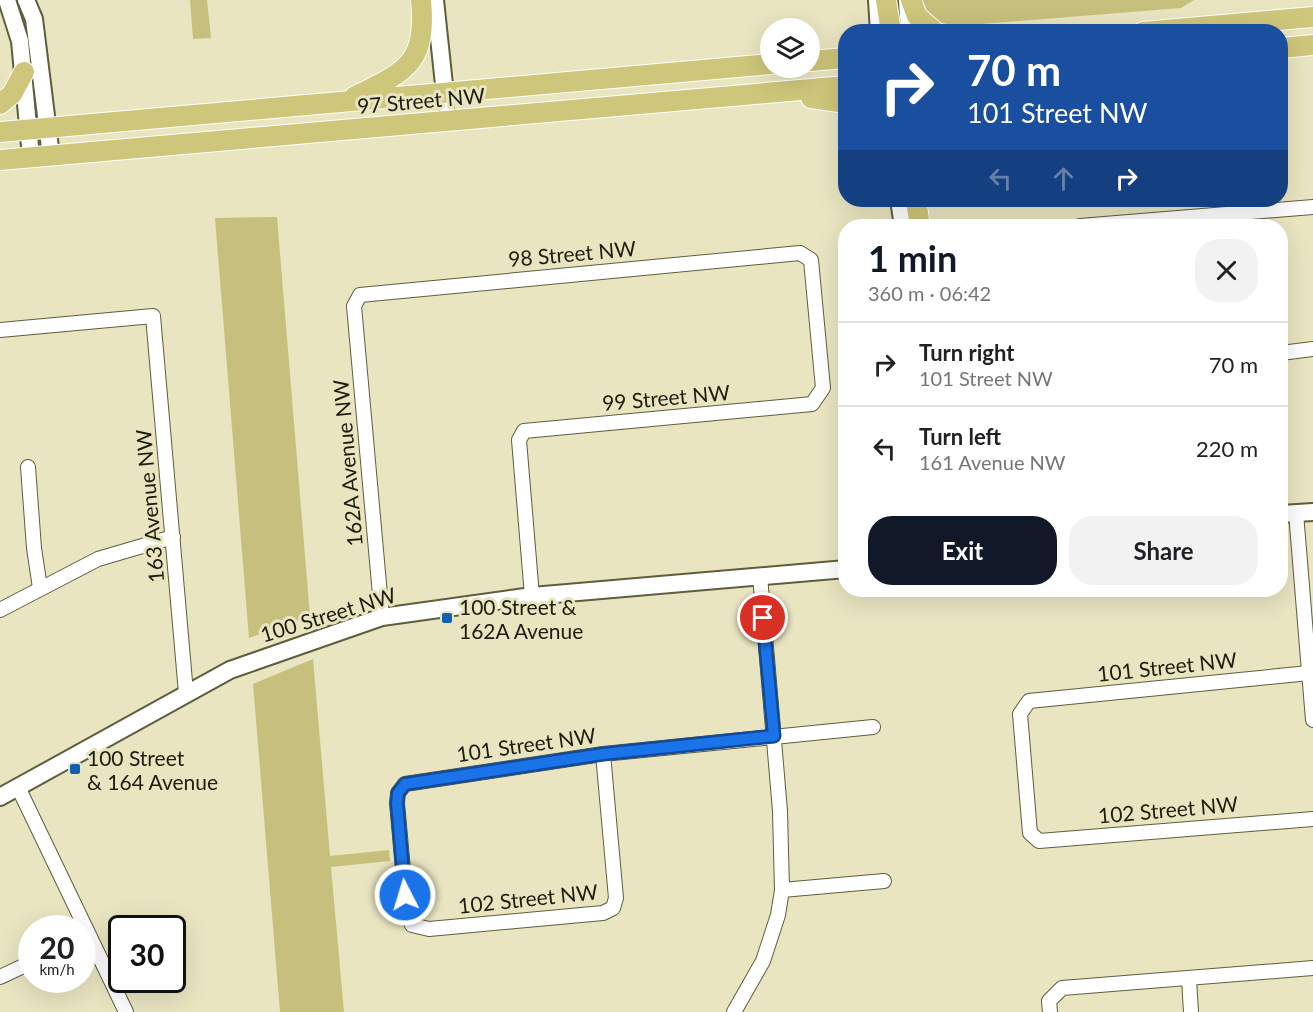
<!DOCTYPE html>
<meta charset="utf-8">
<style>
body{margin:0;font-family:Lato,sans-serif;background:#f2f2f2;color:#202124;height:100vh;display:flex;flex-direction:column;font-size:22px;white-space:nowrap}
*{box-sizing:border-box;margin:0}
p{font-size:20px;color:#757577}
.icon{flex:none;width:33px;height:33px;fill:none;stroke:currentColor;stroke-width:2;stroke-linecap:round;stroke-linejoin:round}
.map{position:relative;flex:1;overflow:hidden}
.side{position:absolute;left:838px;top:219px;width:450px;height:378px;display:flex;flex-direction:column;background:#fff;border-radius:24px;box-shadow:0 6px 24px #0002}
.side>*{flex:none}
.top-card{position:absolute;left:838px;top:24px;width:450px;height:183px;border-radius:24px;box-shadow:0 6px 24px #0002;background:#1a4fa0;color:#fff;overflow:hidden}
.controls{position:absolute;left:760px;top:18px;display:grid;gap:12px}
.controls a{display:grid;place-items:center;width:60px;height:60px;border-radius:50%;background:#fff;box-shadow:0 6px 24px #0002;font-size:30px}
.speed{position:absolute;left:18px;top:915px;display:flex;gap:12px;font-size:30px;font-weight:700;text-align:center}
.speed>*{display:grid;place-content:center;width:78px;height:78px;border-radius:50%;background:#fff;box-shadow:0 6px 24px #0002;line-height:1}
.speed small{font-size:15px;font-weight:400}
.speed .limit{border:3px solid #111;border-radius:9px;background:#fff;color:#111}
.pin{position:absolute;display:grid;place-items:center;width:51px;height:51px;color:#fff;margin:-26px;border:3px solid #fff;border-radius:50%;box-shadow:0 2px 6px #0007}
.me{position:absolute;width:66px;margin:-33px;rotate:355deg;stroke-linejoin:round;filter:drop-shadow(0 0 4px #0008)}
.turn{display:flex;align-items:center;gap:21px;height:126px;padding:0 30px;font-size:27px}
.turn .icon{width:78px;height:78px;stroke-width:2.5}
.turn b{display:block;font-size:42px;line-height:51px}
.lanes{display:flex;align-items:center;height:57px;padding:0 30px;background:#0003;justify-content:center;gap:30px;direction:ltr}
.lanes .off{opacity:.35}
.round{display:grid;place-items:center;flex:none;width:63px;height:63px;border-radius:24px;background:#f2f2f2}
.head{display:flex;align-items:center;justify-content:space-between;height:102px;padding:0 30px}
h1{font-size:36px;font-weight:700;line-height:45px;color:#111827}
.primary-button{display:flex;gap:12px;margin-top:auto;padding:12px 30px}
.primary-button a{flex:1;height:69px;border-radius:24px;background:#111827;color:#fff;font-size:24px;font-weight:700;line-height:69px;text-align:center}
.primary-button a+a{background:#f2f2f2;color:#202124}
ul{padding:0;list-style:none}
li{display:flex;align-items:center;gap:18px;height:84px;padding:0 30px;border-top:2px solid #e0e0e0}
li div{flex:1}
li b{display:block;font-size:22px}
li em{font-style:normal}
.map>svg:first-child{display:block}
</style>
<div class="map">
<svg width="1313" height="1012" viewBox="0 0 1313 1012">
<rect width="100%" height="100%" fill="#e9e5c1"/>
<g fill="#c7c07c">
<path d="M190 0H207L211 38 193 39Z"/>
<path d="M917 0H1194L1181 8 956 26 930 20Z"/>
<path d="M277 217 310 616 249 638 215 218Z"/>
<path d="M313 659 330 856 389 850 390 861 331 867 344 1012H280L253 684Z"/>
</g>
<g fill="none" stroke-linecap="round" stroke-linejoin="round">
<g stroke="#605d3d" stroke-width="16">
<g id="minor">
<path d="M445 94 448 122"/>
<path d="M1080 226 1313 207"/>
<path d="M0 330 153 316 186 693"/>
<path d="M1281 353 1313 349"/>
<path d="M28 467 34 548 40 588"/>
<path d="M1296 513 1313 720"/>
<path d="M0 610 98 559 173 537"/>
<path d="M382 617 354 306 360 295 800 253 811 260 823 388 812 404 524 431 519 440 532 596"/>
<path d="M1309 673 1029 701 1020 714 1030 833 1039 841 1313 819"/>
<path d="M603 754 616 898 613 908 603 913 429 929 412 925 407 914 397 803 398 793 405 784 603 754 873 727"/>
<path d="M18 787 126 1012"/>
<path d="M782 890 884 881"/>
<path d="M0 977 32 962"/>
<path d="M1189 979 1191 1012"/>
<path d="M734 1012 763 961 778 915 782 890 780 811 760 576"/>
<path d="M1050 1012 1049 1001 1062 988 1313 968"/>
</g>
</g>
<g stroke="#605d3d" stroke-width="20">
<g id="tertiary">
<path d="M7 0 20 41 31 157"/>
<path d="M26 0 34 19 51 156"/>
<path d="M435 0 445 94"/>
<path d="M877 0 879 32"/>
<path d="M907 0 909 32"/>
<path d="M899 200 903 226"/>
<path d="M1281 514 1313 512"/>
<path d="M0 797 230 670 382 617 532 596 846 569"/>
</g>
</g>
<g stroke="#fff" stroke-width="22">
<g id="primary">
<path d="M886 0 891 32"/>
<path d="M911 0 917 16 935 32"/>
<path d="M1143 32 1313 17"/>
<path d="M1281 48 1313 45"/>
<path d="M810 61 846 58"/>
<path d="M354 97C406 71 427 64 421 0"/>
<path d="M811 98 846 103"/>
<path d="M0 104 12 94 24 72"/>
<path d="M0 132 771 64"/>
<path d="M0 160 846 86"/>
<path d="M916 200 919 220"/>
</g>
</g>
<use href="#minor" stroke="#fff" stroke-width="14"/>
<use href="#tertiary" stroke="#fff" stroke-width="16"/>
<use href="#primary" stroke="#cec67a" stroke-width="20"/>
</g>
<g fill="none" stroke-linecap="round" stroke-linejoin="round">
<g stroke="#114b97" stroke-width="15">
<path id="route" d="M405 895 397 803 398 793 405 784 603 754 774 736 763 618"/>
</g>
<use href="#route" stroke="#1a73e8" stroke-width="10"/>
</g>
<g fill="#1061af" stroke="#e9e5c1" stroke-width="2">
<rect x="441" y="612" width="12" height="12" rx="3"/>
<rect x="69" y="763" width="12" height="12" rx="3"/>
</g>
<g text-anchor="middle" dominant-baseline="central" stroke-width="6" stroke-linejoin="round" paint-order="stroke">
<g font-size="21" fill="#1d1c0e" stroke="#e9e5c1">
<text transform="translate(421 100) rotate(-5)">97 Street NW</text>
<text transform="translate(572 253) rotate(-5)">98 Street NW</text>
<text transform="translate(666 397) rotate(-5)">99 Street NW</text>
<text transform="translate(347 463) rotate(-95)">162A Avenue NW</text>
<text transform="translate(149 506) rotate(-95)">163 Avenue NW</text>
<text transform="translate(328 614) rotate(-17)">100 Street NW</text>
<text transform="translate(1167 666) rotate(-6)">101 Street NW</text>
<text transform="translate(526 744) rotate(-8)">101 Street NW</text>
<text transform="translate(1168 809) rotate(-5)">102 Street NW</text>
<text transform="translate(528 898) rotate(-6)">102 Street NW</text>
</g>
<g font-size="21" fill="#1d1c0e" stroke="#e9e5c1" text-anchor="start">
<text x="459" y="606">100 Street &amp;<tspan x="459" dy="24">162A Avenue</tspan></text>
<text x="87" y="757">100 Street<tspan x="87" dy="24">&amp; 164 Avenue</tspan></text>
</g>
</g>
</svg>
<div class="controls">
<a><svg class="icon" aria-label="layers" viewBox="0 0 24 24"><path d="M12 4l9 5-9 5-9-5zM3 14l9 5 9-5"/></svg></a>
</div>
<div class="speed"><div>20<small>km/h</small></div><div class="limit">30</div></div>
<div class="pin" style="left:763px;top:618px;background:#d93025"><svg class="icon" aria-label="arrive" viewBox="0 0 24 24"><path d="M6 21V4h12l-3 4 3 4H6"/></svg></div>
<svg class="me" style="left:405px;top:895px" viewBox="-20 -20 40 40"><circle r="17" fill="#1a73e8" stroke="#fff" stroke-width="3"/><path d="M0-11L8 9 0 5-8 9z" fill="#fff"/></svg>
<div class="top-card">
<div class="turn"><svg class="icon" aria-label="right" viewBox="0 0 24 24"><path d="M7 20v-9h11M14 6l5 5-5 5"/></svg><div><b>70 m</b>101 Street NW</div></div>
<div class="lanes"><svg class="icon off" aria-label="left" viewBox="0 0 24 24"><path d="M17 20v-9H6M10 6l-5 5 5 5"/></svg><svg class="icon off" aria-label="ahead" viewBox="0 0 24 24"><path d="M12 20V5M6 11l6-6 6 6"/></svg><svg class="icon" aria-label="right" viewBox="0 0 24 24"><path d="M7 20v-9h11M14 6l5 5-5 5"/></svg></div>
</div>
<section class="side">
<div class="head"><div><h1>1 min</h1><p>360 m · 06:42</p></div><a class="round"><svg class="icon" aria-label="close" viewBox="0 0 24 24"><path d="M6 6l12 12M18 6L6 18"/></svg></a></div>
<ul>
<li><svg class="icon" aria-label="right" viewBox="0 0 24 24"><path d="M7 20v-9h11M14 6l5 5-5 5"/></svg><div><b>Turn right</b><p>101 Street NW</p></div><em>70 m</em></li>
<li><svg class="icon" aria-label="left" viewBox="0 0 24 24"><path d="M17 20v-9H6M10 6l-5 5 5 5"/></svg><div><b>Turn left</b><p>161 Avenue NW</p></div><em>220 m</em></li>
</ul>
<div class="primary-button"><a>Exit</a><a>Share</a></div>
</section>
</div>
